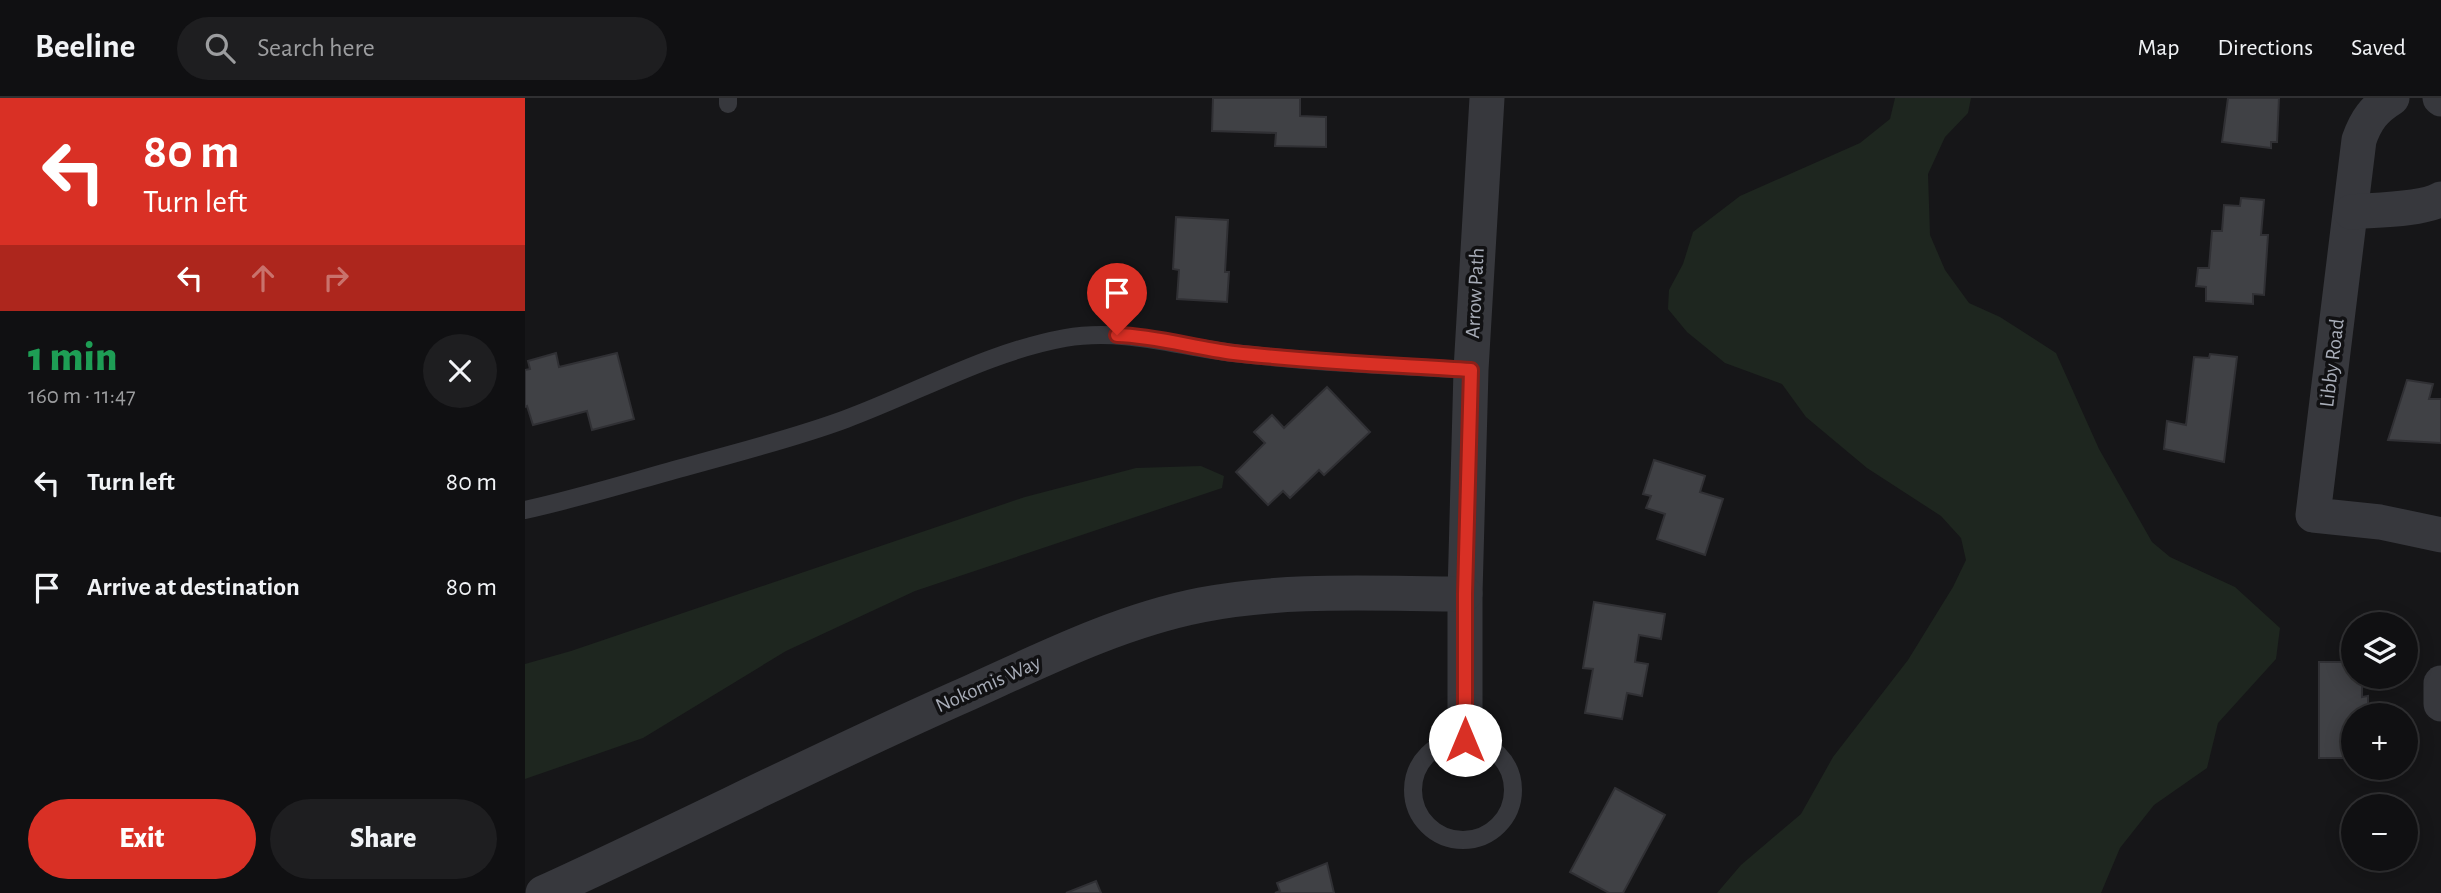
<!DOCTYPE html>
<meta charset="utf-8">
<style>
body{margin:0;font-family:"Alegreya Sans",sans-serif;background:#1e1e20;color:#f1f3f6;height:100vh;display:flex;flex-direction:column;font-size:26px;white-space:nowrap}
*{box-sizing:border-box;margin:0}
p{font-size:23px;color:#9c9d9f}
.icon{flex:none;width:38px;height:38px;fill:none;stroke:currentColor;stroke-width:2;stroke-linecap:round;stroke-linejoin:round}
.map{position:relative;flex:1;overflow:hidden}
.sheet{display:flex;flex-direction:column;background:#101012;width:525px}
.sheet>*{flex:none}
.guide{background:#d93025;color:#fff;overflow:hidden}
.tools{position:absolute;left:1816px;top:514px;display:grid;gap:14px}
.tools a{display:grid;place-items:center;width:77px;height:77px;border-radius:50%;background:#101012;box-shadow:0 4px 18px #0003,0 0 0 2px #303032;font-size:35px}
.pin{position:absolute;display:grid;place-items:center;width:60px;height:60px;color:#fff;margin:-72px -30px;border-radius:50% 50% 50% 0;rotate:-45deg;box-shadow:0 0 7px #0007}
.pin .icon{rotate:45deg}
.me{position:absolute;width:77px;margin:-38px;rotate:0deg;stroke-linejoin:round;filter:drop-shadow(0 0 5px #0008)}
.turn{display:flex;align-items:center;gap:24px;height:147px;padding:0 28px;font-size:32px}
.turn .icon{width:91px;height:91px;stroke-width:2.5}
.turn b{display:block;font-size:49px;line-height:60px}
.lanes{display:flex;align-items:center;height:66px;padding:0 28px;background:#0003;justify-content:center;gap:35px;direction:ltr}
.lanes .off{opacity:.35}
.round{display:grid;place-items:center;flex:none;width:74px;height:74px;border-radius:37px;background:#1e1e20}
.summary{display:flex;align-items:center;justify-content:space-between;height:119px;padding:0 28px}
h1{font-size:42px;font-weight:800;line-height:52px;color:#1e9e55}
.primary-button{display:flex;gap:14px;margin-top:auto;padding:14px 28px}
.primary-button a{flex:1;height:80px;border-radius:42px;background:#d93025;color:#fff;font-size:28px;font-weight:800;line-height:80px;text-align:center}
.primary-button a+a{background:#1e1e20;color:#f1f3f6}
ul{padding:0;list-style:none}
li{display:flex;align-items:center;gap:21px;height:105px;padding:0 28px}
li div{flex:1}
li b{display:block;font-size:26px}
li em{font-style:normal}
header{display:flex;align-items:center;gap:42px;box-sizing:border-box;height:98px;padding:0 35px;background:#101012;border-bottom:2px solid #303032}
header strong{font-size:33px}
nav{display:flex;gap:38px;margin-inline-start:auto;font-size:24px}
.search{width:490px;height:63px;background:#1e1e20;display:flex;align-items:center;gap:18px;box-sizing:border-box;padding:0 24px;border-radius:38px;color:#9c9d9f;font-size:26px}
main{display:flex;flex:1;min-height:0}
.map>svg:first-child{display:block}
</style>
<header>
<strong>Beeline</strong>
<div class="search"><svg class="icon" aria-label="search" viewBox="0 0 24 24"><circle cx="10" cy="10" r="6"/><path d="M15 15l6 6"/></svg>Search here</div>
<nav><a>Map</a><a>Directions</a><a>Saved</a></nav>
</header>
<main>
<section class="sheet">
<div class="guide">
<div class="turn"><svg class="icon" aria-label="left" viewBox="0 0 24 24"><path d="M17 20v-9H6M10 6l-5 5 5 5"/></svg><div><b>80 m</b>Turn left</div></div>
<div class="lanes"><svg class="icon" aria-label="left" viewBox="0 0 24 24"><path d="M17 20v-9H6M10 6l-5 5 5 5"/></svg><svg class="icon off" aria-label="ahead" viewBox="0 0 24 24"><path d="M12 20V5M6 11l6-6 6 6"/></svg><svg class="icon off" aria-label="right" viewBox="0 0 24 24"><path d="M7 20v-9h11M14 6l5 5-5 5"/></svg></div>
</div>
<div class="summary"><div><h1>1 min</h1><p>160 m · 11:47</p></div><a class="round"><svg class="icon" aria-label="close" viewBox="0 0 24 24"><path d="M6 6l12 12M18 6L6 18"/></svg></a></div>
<ul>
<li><svg class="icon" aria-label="left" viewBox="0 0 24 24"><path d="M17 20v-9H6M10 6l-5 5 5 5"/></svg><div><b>Turn left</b></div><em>80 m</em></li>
<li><svg class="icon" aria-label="arrive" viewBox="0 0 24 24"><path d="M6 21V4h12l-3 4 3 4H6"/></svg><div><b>Arrive at destination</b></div><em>80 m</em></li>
</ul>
<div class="primary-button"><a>Exit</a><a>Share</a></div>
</section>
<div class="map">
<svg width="1916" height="795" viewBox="0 0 1916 795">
<rect width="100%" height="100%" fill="#161618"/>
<g fill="#1e261f">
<path d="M1370 0H1446L1443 15 1420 39 1403 76 1405 137 1420 172 1444 205 1475 219 1531 255 1574 351 1627 444 1645 459 1710 489 1755 530 1751 561 1693 625 1682 670 1629 707 1595 750 1576 795H1192L1216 767 1276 716 1308 659 1383 562 1428 489 1441 462 1436 440 1416 418 1342 370 1281 319 1257 286 1200 265 1162 234 1143 211 1144 192 1158 166 1168 134 1215 98 1335 45 1365 21Z"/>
<path d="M676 368 699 378 697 390 390 493 261 553 118 640 0 681V566L46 553 500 399 611 370Z"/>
</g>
<g fill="#404145" stroke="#303034" stroke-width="2">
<path d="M688 0H775V18L801 19V49L750 48 751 35 687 33Z"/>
<path d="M1703 0H1754L1752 44H1746V50L1697 44Z"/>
<path d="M1716 100 1739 102 1736 137H1743L1739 197 1728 196V206L1681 203V189L1671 188 1673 170H1684L1687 133H1697L1699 107 1715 108Z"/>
<path d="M651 119 703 122 700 174H704L702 204 652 201 654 172 648 171Z"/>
<path d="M31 255 34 269 92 255 109 321 67 332 62 313 8 327 2 308 0 309V272L5 271 3 263Z"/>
<path d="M1685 256 1712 259 1699 364 1639 351 1642 323 1661 327 1669 259 1684 260Z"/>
<path d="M1882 282 1908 286 1904 301H1916V345L1863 342Z"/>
<path d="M802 289 845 334 799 377 794 372 765 400 758 393 743 407 711 374 740 345 729 334 747 317 759 330Z"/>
<path d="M1129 362 1180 378 1175 394 1198 401 1180 457 1132 441 1140 416 1121 410 1126 398 1118 396Z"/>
<path d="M1069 504 1140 516 1136 541 1114 537 1110 564 1123 566 1117 598 1102 595 1097 621 1060 615 1068 571 1058 570Z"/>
<path d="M1794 564H1829V579H1837V599L1843 598V618H1829V660H1794Z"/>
<path d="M1090 690 1140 717 1098 795H1084L1045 774Z"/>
<path d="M802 765 809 795H750L755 793 752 785Z"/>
<path d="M571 783 576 795H541Z"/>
</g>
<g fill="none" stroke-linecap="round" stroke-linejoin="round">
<g stroke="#37383d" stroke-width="18">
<path d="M203 6V0"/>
<path d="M0 412C55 400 109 383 164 368 217 353 270 340 321 321 394 294 463 254 540 240 598 230 651 248 708 255 787 264 866 268 946 272"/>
<circle cx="938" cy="692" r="50"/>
</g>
<g stroke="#37383d" stroke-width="35">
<path d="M1867 0C1849 11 1841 22 1834 42L1788 417 1855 424 1916 437"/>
<path d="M1915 0 1916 1"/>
<path d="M1826 114C1848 112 1898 112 1916 101"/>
<path d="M1916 585V606"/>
<path d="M940 642V496L946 272 962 0"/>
<path d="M18 795C161 730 300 658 444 595 519 561 595 523 676 507 762 490 853 496 940 496"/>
</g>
</g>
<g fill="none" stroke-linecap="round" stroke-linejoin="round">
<g stroke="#8d1f18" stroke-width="18">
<path id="route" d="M592 237C631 238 669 250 709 255 788 264 867 267 946 272L940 496V642"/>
</g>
<use href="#route" stroke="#d93025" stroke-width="12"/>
</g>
<g text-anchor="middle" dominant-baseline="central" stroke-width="7" stroke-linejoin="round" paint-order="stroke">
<g font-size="21" fill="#a8adb8" stroke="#111113">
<text transform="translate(950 195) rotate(-87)">Arrow Path</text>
<text transform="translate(1807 265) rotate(-83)">Libby Road</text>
<text transform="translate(463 586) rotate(-24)">Nokomis Way</text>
</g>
</g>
</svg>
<div class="tools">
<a><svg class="icon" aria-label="layers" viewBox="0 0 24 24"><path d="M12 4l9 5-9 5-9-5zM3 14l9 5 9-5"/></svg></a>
<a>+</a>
<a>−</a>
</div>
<div class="pin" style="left:592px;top:237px;background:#d93025"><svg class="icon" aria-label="arrive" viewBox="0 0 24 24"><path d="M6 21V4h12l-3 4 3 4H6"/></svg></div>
<svg class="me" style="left:940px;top:642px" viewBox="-20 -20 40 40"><circle r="19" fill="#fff"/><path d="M0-13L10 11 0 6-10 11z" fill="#d93025"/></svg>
</div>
</main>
